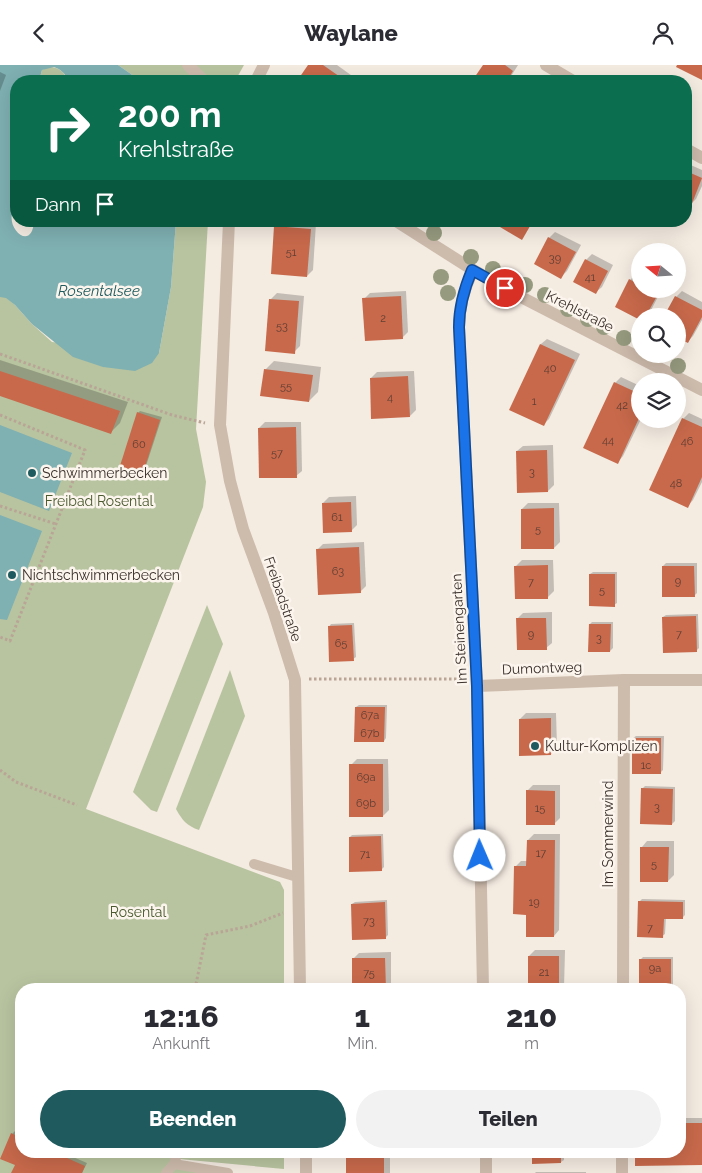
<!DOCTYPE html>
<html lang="de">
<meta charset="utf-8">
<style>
body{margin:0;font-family:Raleway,sans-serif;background:#f2f2f3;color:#2b2b33;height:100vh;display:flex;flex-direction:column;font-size:19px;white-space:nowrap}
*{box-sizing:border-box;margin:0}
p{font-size:16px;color:#7c7c81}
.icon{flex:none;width:28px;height:28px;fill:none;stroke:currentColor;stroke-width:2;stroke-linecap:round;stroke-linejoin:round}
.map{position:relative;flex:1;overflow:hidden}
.sheet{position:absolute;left:15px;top:918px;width:671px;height:175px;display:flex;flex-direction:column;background:#fff;border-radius:20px;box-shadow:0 5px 20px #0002}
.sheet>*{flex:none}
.banner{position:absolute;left:10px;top:10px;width:682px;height:152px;border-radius:20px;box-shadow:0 5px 20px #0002;background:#0b6e4f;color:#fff;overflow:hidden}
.needle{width:32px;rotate:288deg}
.tools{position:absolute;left:631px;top:178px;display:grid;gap:10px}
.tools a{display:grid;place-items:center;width:55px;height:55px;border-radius:50%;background:#fff;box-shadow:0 5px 20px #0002;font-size:25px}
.pin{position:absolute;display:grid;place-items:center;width:42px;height:42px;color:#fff;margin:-21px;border:2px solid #fff;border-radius:50%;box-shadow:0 1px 5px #0007}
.me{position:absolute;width:55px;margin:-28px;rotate:359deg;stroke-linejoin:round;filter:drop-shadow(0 0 4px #0008)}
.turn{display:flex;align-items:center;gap:18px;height:105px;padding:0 25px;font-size:22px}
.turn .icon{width:65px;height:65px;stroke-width:2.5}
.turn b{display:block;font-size:35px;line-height:42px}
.then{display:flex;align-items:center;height:48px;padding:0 25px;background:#0003;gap:10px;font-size:19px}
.eta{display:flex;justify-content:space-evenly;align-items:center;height:85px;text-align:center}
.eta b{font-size:30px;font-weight:800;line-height:35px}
.cta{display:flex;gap:10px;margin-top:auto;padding:10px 25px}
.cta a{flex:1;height:58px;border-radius:30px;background:#1f5a5e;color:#fff;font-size:20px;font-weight:800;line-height:58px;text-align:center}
.cta a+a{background:#f2f2f3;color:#2b2b33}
header{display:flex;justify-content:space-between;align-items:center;height:65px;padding:0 25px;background:#fff;font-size:22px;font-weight:800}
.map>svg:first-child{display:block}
</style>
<header><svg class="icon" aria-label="back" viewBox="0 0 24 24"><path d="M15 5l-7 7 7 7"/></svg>Waylane<svg class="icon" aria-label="person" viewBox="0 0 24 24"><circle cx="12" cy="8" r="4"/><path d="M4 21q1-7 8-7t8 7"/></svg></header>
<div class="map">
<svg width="702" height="1108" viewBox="0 0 702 1108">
<rect width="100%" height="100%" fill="#f4ebe1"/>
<g fill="#b8c4a0">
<path d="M118 0H244L235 16H141Z"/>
<path d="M48 2C57 1 66 7 67 16H39L42 5Z"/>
<path d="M176 156H208L196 364 206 417 203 442 86 744 280 817 284 825V924H21V1086H284V1104L179 1094 176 1099 209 1108H0V232H6L15 240 32 259 52 277 159 288 171 222Z"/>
<path d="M207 540 223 579 157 747 151 745 133 727Z"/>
<path d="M230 605 245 651 199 765C187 761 182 755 176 744Z"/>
</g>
<g fill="#7fb0b2">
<path d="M0 0H118L141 16H67C67 9 60 4 54 2L42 5 39 16H16V141C0 159 32 190 34 156H176L171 222 159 288 152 298 135 306 103 302 73 292 32 259 15 240 6 233 0 232Z"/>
<path d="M0 360 72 388 49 446 0 427Z"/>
<path d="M0 450 42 466 7 555 0 554Z"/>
</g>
<g fill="#0003">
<path d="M310 0H337L355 13 352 16H298Z"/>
<path d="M484 0H518L508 16H474Z"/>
<path d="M0 7 6 10 0 26Z"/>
<path d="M536 10 547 16H530Z"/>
<path d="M686 98 702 105V121L696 134 690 140 686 138Z"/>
<path d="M281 156 316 158 313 205 307 211 276 162Z"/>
<path d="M555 167 581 180 567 206 561 212 549 173Z"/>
<path d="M592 189 613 200 602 222 596 227 586 195Z"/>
<path d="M636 209 640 212V224H662L649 249 647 251H640V254L630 215Z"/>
<path d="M406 226 408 267 402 273 364 234 370 228Z"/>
<path d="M682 226 702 237V255L693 271 687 277 678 272V251H666L676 232Z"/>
<path d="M277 228 304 231 300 281 294 287 271 234Z"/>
<path d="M547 274 580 289 549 354 543 360 511 344 541 279Z"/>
<path d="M0 295 128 337 120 358 111 367 0 330Z"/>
<path d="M274 296 321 302 318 327 309 336 265 305Z"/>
<path d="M414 306 416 345 410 351 371 313 377 307Z"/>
<path d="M621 312 640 321 641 354 623 391 618 397 615 318Z"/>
<path d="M140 346 162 352 144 407 142 410 138 348Z"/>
<path d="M689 348 702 354V417L693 435 688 441 683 354Z"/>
<path d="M265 357H301L302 406 296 411 259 363Z"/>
<path d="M553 380 554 420 548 426 517 386 523 381Z"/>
<path d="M356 431 357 460 351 466 323 438 329 432Z"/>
<path d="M528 438H559L560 477 554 483 522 444Z"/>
<path d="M364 477 366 521 360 527 317 485 323 479Z"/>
<path d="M522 495H553L554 526 548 532 516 501Z"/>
<path d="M666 498H697V528L694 531 663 501Z"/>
<path d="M593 507H617V538L614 540 590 509Z"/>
<path d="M552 547V578L546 583 517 554 523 548Z"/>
<path d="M698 549 699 583 696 586 663 552 666 550Z"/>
<path d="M592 557H613V583L610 586 590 559Z"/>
<path d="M354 558 356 592 353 594 329 562 331 559Z"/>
<path d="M359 640H387L386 673 384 676 356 642Z"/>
<path d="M526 648H556L557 683 551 689 520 654Z"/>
<path d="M636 671H664L663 705 660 708 633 673Z"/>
<path d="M357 694H388L389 745 383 751 351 700Z"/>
<path d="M533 720H560V753L554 759 527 726Z"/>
<path d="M645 721 675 722V756L672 759 642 724Z"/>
<path d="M383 769 384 802 381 805 350 772 352 770Z"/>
<path d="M534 769H560L559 865 554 871 527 848 515 802 521 796H528V775Z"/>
<path d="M647 776H674V810L668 816 642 782Z"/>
<path d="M642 834 685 835V850L682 853 666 852 665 869 662 871 639 837Z"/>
<path d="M387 835 388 870 385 873 352 839 355 837Z"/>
<path d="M535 885H565L564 922 563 924H529V891Z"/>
<path d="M391 887V924H353V894L359 888Z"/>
<path d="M643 892H673V924H641V894Z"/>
<path d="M680 1053H702V1098L680 1086Z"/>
<path d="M15 1066 21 1069V1086H59L87 1098 82 1108H13L16 1100 12 1069Z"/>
<path d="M348 1086H390V1108H347Z"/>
<path d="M533 1086H564V1095L561 1097Z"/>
<path d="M536 1107H586V1108H535Z"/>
</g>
<g fill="#c8694b">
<path d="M308 0H323L346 16H297Z"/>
<path d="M483 0H505L513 6 507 16H472Z"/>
<path d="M677 0H702V15L676 2Z"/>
<path d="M686 106 702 113 691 141 686 140Z"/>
<path d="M490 156H533L522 175Z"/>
<path d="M274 161 311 164 307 212 271 209Z"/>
<path d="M548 172 576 187 561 214 534 199Z"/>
<path d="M585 194 608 206 596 229 573 217Z"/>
<path d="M629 214 640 220V224H647L658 229 646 251H640V255L615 242Z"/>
<path d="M401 231 403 274 365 276 362 233Z"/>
<path d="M675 231 702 245V252L688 278 678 273V251H664Z"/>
<path d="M269 234 299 236 295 289 265 286Z"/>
<path d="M540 279 575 295 544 361 509 345Z"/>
<path d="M264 304 313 310 309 337 260 331Z"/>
<path d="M0 306 120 346 111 369 0 331Z"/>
<path d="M408 311 410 352 371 354 370 313Z"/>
<path d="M614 317 640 329V351L618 399 583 383Z"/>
<path d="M137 347 160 355 142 411 119 404Z"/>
<path d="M682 353 702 362V412L688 443 649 425Z"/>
<path d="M296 362 297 413H259L258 363Z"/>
<path d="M547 385 548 427 517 428 516 386Z"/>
<path d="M351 437 352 467 323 468 322 438Z"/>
<path d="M554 443V484H521V444Z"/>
<path d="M359 482 361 528 318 530 316 484Z"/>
<path d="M548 500V534H515L514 501Z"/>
<path d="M662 501H694L695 532H662Z"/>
<path d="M589 509H615V542L589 541Z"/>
<path d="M696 551 697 587 663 588 662 552Z"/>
<path d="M516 553H546L547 585H517Z"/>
<path d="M589 559H611L610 587H588Z"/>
<path d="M352 560 354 596 329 597 328 561Z"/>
<path d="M355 642H385L384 677H354Z"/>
<path d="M551 653V690L519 691V654Z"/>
<rect x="632" y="673" width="29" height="36"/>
<rect x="349" y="699" width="34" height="53"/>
<path d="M641 723 673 724 672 760 640 759Z"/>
<path d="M526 725 555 726V760H526Z"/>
<path d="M381 771 382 806 349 807V772Z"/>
<path d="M527 775H555L554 872H526V850L513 849 514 801H526Z"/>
<path d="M640 782H669L668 817H640Z"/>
<path d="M638 836 683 837V854H664L663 873 637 872Z"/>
<path d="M385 837 386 874 352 875 351 839Z"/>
<rect x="528" y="891" width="31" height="33"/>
<path d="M352 893H385L386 924H352Z"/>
<rect x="639" y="894" width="32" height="30"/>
<path d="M680 1058H702V1100L635 1101V1086H680Z"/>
<path d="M11 1068 21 1073V1086H51L85 1101 82 1108H11L15 1100 0 1094Z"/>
<rect x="346" y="1086" width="38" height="22"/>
<path d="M532 1086H561V1098L532 1099Z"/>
</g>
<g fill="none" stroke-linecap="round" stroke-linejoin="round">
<g stroke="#b9a596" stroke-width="3" stroke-dasharray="2.5 2.5" stroke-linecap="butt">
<path d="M0 289 172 350 205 358"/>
<path d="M0 350 85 385 10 576 0 572"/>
<path d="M0 441 56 459"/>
<path d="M309 614H463"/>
<path d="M0 705 16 717 77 740"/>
<path d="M195 924 206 870 250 861 283 848"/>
</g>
<g stroke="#cdbbac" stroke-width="10">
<path d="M254 799 297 812"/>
<path d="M174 1099 228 1108"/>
<path d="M166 1108 174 1099 178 1086"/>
</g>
<g stroke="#cdbbac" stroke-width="12">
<path d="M188 0 204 16"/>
<path d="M546 0 573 16"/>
<path d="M256 16 264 0"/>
<path d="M686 84 702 93"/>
<path d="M229 156 220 360 230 416 243 464 274 548 295 615 300 924"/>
<path d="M396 156 473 205 521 232 702 325"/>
<path d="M473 205C464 224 459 241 459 263L477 621 483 924"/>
<path d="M477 621 624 615H702"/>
<path d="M623 924 624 615"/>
<path d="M306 1086V1108"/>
<path d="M486 1086V1108"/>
<path d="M622 1108V1086"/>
</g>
</g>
<g fill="#969b7f">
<circle cx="434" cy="168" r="8"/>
<circle cx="471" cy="192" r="8"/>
<circle cx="493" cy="204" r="8"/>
<circle cx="441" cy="212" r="8"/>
<circle cx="525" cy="220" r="8"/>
<circle cx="448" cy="228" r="8"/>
<circle cx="545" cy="230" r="8"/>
<circle cx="568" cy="244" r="8"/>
<circle cx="588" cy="254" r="8"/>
<circle cx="604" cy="262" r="8"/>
<circle cx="624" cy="273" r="8"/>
<circle cx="678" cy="301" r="8"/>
</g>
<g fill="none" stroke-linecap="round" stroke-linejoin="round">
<g stroke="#114b97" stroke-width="12">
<path id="route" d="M480 791 477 621 459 262C459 241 464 224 472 205L505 223"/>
</g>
<use href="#route" stroke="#1a73e8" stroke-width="9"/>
</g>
<g fill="#1f5a5e" stroke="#fbf5ee" stroke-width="2">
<circle cx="32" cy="408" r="5"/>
<circle cx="12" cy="510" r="5"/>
<circle cx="535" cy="681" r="5"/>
</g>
<g text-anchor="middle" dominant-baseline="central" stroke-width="5" stroke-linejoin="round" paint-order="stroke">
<g font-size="11" fill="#5e3e33">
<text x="291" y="187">51</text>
<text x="555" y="193">39</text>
<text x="590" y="212">41</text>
<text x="383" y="253">2</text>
<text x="282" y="261">53</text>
<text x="550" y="303">40</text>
<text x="286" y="321">55</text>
<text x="390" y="332">4</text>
<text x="534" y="336">1</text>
<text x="622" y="340">42</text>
<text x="608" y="375">44</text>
<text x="687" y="376">46</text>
<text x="139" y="379">60</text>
<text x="277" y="388">57</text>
<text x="532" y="407">3</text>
<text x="676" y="418">48</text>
<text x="337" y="452">61</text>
<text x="538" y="464">5</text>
<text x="338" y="506">63</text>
<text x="678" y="516">9</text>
<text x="531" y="517">7</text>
<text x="602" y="525">5</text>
<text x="531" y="569">9</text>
<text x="679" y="569">7</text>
<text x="599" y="573">3</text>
<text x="341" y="578">65</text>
<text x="370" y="650">67a</text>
<text x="370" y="668">67b</text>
<text x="646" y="700">1c</text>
<text x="366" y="712">69a</text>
<text x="366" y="738">69b</text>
<text x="657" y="742">3</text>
<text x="540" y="743">15</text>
<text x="541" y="788">17</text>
<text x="365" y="789">71</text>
<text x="654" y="799">5</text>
<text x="534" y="837">19</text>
<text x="369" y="856">73</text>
<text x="650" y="863">7</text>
<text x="655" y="903">9a</text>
<text x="544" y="907">21</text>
<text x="369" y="908">75</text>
</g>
<g font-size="14" fill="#3b302b" stroke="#fbf5ee">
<text transform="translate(580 246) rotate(27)">Krehlstraße</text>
<text transform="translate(283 534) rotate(71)">Freibadstraße</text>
<text transform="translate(459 564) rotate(-93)">Im Steinengarten</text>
<text transform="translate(542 603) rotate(-2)">Dumontweg</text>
<text transform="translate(608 769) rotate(-90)">Im Sommerwind</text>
</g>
<g font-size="14" fill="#3b302b" stroke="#fbf5ee" text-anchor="start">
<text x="42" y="408">Schwimmerbecken</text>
<text x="22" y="510">Nichtschwimmerbecken</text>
<text x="545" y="681">Kultur-Komplizen</text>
</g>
<g font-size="14" fill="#4a5a2e" stroke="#fbf5ee">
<text x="99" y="436">Freibad Rosental</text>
<text x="138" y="847">Rosental</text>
</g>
<g font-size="15" font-style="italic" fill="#1f5a5e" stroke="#fbf5ee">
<text x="99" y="226">Rosentalsee</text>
</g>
</g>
</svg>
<div class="tools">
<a><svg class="needle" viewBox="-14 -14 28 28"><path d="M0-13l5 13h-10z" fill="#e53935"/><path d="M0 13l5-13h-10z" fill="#7c7c81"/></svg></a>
<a><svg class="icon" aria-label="search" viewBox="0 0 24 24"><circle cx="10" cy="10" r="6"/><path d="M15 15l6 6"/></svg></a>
<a><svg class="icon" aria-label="layers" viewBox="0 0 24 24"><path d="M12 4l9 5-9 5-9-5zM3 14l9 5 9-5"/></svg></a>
</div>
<div class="pin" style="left:505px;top:223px;background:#d93025"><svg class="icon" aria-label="arrive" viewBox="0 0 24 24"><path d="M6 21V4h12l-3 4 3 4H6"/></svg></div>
<svg class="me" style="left:480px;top:791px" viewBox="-20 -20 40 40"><circle r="19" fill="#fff"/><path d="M0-13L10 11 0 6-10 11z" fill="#1a73e8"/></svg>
<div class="banner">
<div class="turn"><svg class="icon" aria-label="right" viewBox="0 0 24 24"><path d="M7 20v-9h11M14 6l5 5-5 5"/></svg><div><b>200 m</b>Krehlstraße</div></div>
<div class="then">Dann<svg class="icon" aria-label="arrive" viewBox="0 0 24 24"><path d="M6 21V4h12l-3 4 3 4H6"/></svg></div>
</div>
<section class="sheet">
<div class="eta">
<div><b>12:16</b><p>Ankunft</p></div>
<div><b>1</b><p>Min.</p></div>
<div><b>210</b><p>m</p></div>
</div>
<div class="cta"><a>Beenden</a><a>Teilen</a></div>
</section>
</div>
